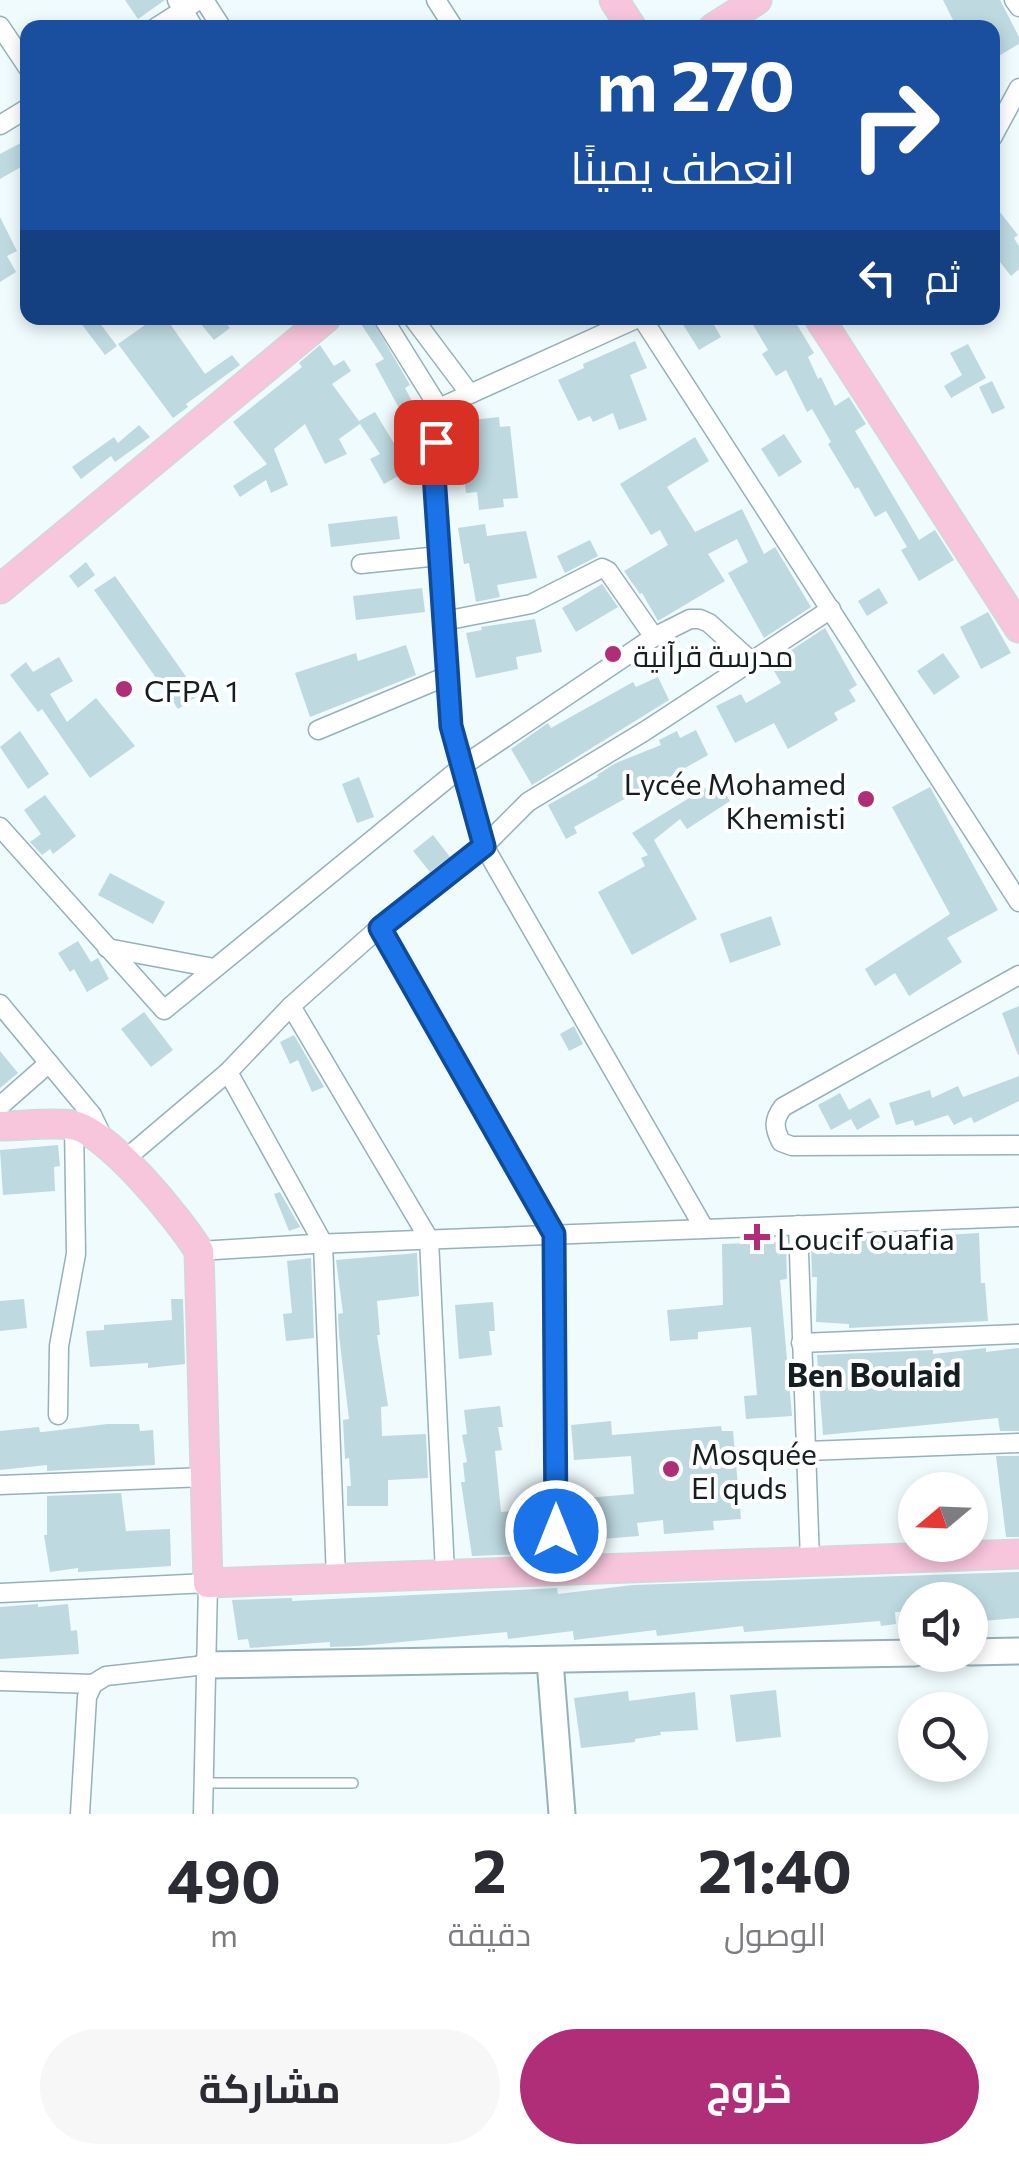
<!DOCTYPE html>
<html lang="ar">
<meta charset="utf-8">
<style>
body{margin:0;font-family:Commissioner,Cairo,sans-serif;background:#f7f7f7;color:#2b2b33;direction:rtl;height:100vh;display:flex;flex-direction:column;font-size:38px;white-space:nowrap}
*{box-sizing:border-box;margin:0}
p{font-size:32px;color:#7c7c81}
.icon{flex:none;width:55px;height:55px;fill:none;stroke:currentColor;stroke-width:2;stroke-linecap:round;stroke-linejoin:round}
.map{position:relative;height:1814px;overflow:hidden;direction:ltr}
.sheet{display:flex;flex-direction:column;background:#fff;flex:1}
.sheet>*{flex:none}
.guide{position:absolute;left:20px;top:20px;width:980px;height:305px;border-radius:20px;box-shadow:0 5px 15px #0003;direction:rtl;background:#1a4fa0;color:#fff;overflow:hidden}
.needle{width:65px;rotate:251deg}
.controls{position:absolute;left:898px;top:1472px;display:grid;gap:20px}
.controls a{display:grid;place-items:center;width:90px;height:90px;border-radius:50%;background:#fff;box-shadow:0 5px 15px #0003;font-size:50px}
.pin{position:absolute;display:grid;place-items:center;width:85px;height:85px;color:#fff;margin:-42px;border-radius:20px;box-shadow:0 5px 15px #0006}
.me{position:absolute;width:110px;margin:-55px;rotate:0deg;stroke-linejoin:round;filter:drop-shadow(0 0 8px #0008)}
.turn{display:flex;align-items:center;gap:35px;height:210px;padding:0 40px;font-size:45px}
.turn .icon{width:130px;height:130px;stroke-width:2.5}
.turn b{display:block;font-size:70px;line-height:85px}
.then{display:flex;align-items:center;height:95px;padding:0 40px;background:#0003;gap:20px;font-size:38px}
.eta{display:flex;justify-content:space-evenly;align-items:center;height:170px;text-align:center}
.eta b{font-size:60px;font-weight:700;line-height:70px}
.cta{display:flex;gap:20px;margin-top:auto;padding:20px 40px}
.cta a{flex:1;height:115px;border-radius:60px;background:#b02d77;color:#fff;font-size:40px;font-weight:700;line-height:115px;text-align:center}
.cta a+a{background:#f7f7f7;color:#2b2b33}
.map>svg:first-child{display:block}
</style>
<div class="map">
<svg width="1019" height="1814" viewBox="0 0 1019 1814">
<rect width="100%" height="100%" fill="#f0fbfd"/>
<g fill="#bed9e0">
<path d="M125 0H165L138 19Z"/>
<path d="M943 0H1000L1019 37V44L992 60V28H957Z"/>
<path d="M28 139V163L0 179V154Z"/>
<path d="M992 202 1018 235 1014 238 1019 246V269L1011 276 992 252Z"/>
<path d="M0 217 17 251 7 256 16 272 0 282Z"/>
<path d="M77 318H96L117 346 105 355Z"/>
<path d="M140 318H166L205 374 232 355 240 365 186 404 188 407 173 418 118 344 145 325Z"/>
<path d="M196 318H222L230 328 214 340Z"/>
<path d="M357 318H371L410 385 405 388 413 403 400 410 375 364 384 359Z"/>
<path d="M679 318H710L721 337 699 350Z"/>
<path d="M749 318H793L814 353 808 357 818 379 821 377 835 406 849 397 866 424 855 431 919 540 935 530 954 560 919 581 901 550 907 547 886 511 875 517 858 487 855 489 828 444 831 442 812 409 807 412 786 370 776 376 762 354 768 350Z"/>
<path d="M635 341 647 368 630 375 647 420 619 430 613 413 593 422 590 416 578 421 558 380 584 368 583 364Z"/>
<path d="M968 344 986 378 951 398 944 386 962 375 950 353Z"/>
<path d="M320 345 334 366 344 360 351 371 332 384 359 421 375 412 395 445 408 438 421 463 384 484 370 459 380 454 360 424 339 439 347 454 325 464 305 424 274 449 288 485 271 493 266 480 240 497 233 486 267 464 233 422 302 367 299 363Z"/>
<path d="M992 381 1005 408 992 414 979 387Z"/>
<path d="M499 417 500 427 510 426 518 498 503 499 504 507 479 510 477 492 466 493 460 440 473 438 472 420Z"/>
<path d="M139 425 150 437 115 462 111 456 81 479 72 467 114 437 118 443Z"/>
<path d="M784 434 802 462 779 477 761 449Z"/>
<path d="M695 437 709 461 667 487 695 532 742 509 764 554 775 547 811 607 764 638 728 573 748 562 737 539 708 554 725 581 658 621 642 593 640 594 624 571 668 545 660 530 651 535 620 484Z"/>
<path d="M397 516 400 539 331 547 328 524Z"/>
<path d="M485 524 487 536 526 531 537 578 497 585 500 597 476 602 469 563 464 564 458 528Z"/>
<path d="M590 540 598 556 565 573 557 556Z"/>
<path d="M86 562 95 575 78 588 69 576Z"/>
<path d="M115 576 199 695 178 709 94 590Z"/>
<path d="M602 584 618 607 576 632 562 608Z"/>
<path d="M422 588 425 612 356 620 353 596Z"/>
<path d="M879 588 888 603 867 616 858 601Z"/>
<path d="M988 612 1011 653 981 669 960 627Z"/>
<path d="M535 619 542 652 516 657 518 669 476 678 466 633 482 630 481 627Z"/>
<path d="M825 628 857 685 849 690 856 701 834 713 838 720 788 749 774 723 735 743 716 706 741 694 746 703 781 683 770 664Z"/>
<path d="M406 645 416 675 310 717 295 673 356 653 358 661Z"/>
<path d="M943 653 960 677 934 695 917 671Z"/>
<path d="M59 657 73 681 50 694 67 722 96 698 135 746 90 778 42 709 38 712 10 675 26 662 33 672Z"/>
<path d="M658 677 669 700 532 785 511 749 548 723 551 728 633 682 636 687Z"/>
<path d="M696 730 708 755 664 780 666 786 651 792 648 786 574 827 577 833 566 839 548 805 598 777 597 775 616 763 661 745 659 740 677 731 680 738Z"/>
<path d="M20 731 49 774 28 789 0 747Z"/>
<path d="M359 777 374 817 357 823 342 784Z"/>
<path d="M717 781 730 801 687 829 680 819 654 840 697 919 632 955 598 892 645 866 641 858 648 855 632 833Z"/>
<path d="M930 787 998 910 947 938 962 962 909 996 895 973 875 986 865 969 950 914 892 807Z"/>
<path d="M45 795 76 836 53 854 50 849 42 855 30 842 41 834 24 810Z"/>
<path d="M433 835 450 857 430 872 413 851Z"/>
<path d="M110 873 165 902 153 924 98 895Z"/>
<path d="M771 916 781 945 730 963 720 934Z"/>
<path d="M78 941 91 962 98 958 109 979 87 992 74 969 70 972 58 953Z"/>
<path d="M1019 1006V1054L1018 1055 1002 1013Z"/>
<path d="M144 1012 173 1050 151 1067 121 1029Z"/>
<path d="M574 1026 583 1044 569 1051 560 1034Z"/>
<path d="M294 1035 324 1087 312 1092 298 1060 290 1064 280 1042Z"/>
<path d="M0 1051 18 1073 0 1088Z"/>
<path d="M1019 1076V1101L974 1123 971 1117 954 1125 948 1115 915 1126 913 1120 896 1125 889 1103 930 1090 932 1098 958 1086 963 1097Z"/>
<path d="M840 1093 849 1110 870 1098 880 1117 857 1130 851 1119 831 1130 818 1105Z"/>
<path d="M58 1145 60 1166 54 1167 55 1191 3 1195 0 1150Z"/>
<path d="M280 1192 300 1227 289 1231 274 1194Z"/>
<path d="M920 1233H926L927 1236 979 1233 981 1283H985L988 1321 849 1328V1324L816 1322 817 1277H812L811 1243Z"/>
<path d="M782 1242H786L787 1279 780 1280 792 1416 746 1419 744 1396 757 1395 751 1327 698 1332V1339L670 1341 667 1310 723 1305 722 1244Z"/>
<path d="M417 1253 419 1296 377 1301 380 1335H377L388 1406 381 1407 382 1436 426 1434 428 1478 388 1480V1506H347V1486H351L349 1458 345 1459 343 1420 349 1419 339 1335 338 1314 343 1313 336 1260Z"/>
<path d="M311 1258 314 1338 286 1341 283 1314 292 1313 287 1261Z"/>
<path d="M24 1299 27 1328 0 1331V1301Z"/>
<path d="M171 1299H183L185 1364 148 1368V1363L90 1367 86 1331 104 1330V1325L172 1320Z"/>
<path d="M493 1302 495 1331H489L492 1355 459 1359 455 1305Z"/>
<path d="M986 1348V1352L1019 1348V1431H1000L998 1418 823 1435 817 1355 933 1350V1354Z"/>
<path d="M500 1406 503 1427H498L502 1450 495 1451 501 1512 522 1510 526 1554 472 1556 461 1482H465L463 1463 467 1462 462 1435 467 1434 464 1410Z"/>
<path d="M611 1421 612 1435 721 1426 722 1431H733L741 1519 713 1521 714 1530 664 1534 663 1520 637 1523 639 1536 589 1540 585 1498 634 1494 631 1456 574 1460 571 1425Z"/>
<path d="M107 1424H139L140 1431 153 1430 155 1465 47 1471V1465L0 1470V1431L39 1427 40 1432H43Z"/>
<path d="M996 1456H1019V1537H1006Z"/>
<path d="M121 1493 126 1531 170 1529 171 1566 78 1572V1568L50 1572 44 1535H47V1496Z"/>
<path d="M1019 1572V1618L970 1622V1600H915V1611L895 1612 896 1624 881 1626 880 1621 744 1632 743 1626 657 1636 656 1630 574 1640 573 1631 508 1639 507 1632 359 1646 330 1647V1642L250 1648 248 1639 238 1640 232 1600 292 1598V1601L557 1588 558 1594 633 1585Z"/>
<path d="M38 1604V1607L68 1604 71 1631 77 1630 79 1654 0 1659V1607Z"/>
<path d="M776 1690 781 1737 736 1742 730 1695Z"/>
<path d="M628 1691 629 1701 695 1692 698 1730 660 1732 661 1735 635 1739V1742L581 1748 574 1698Z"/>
</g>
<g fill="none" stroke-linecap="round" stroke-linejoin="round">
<g stroke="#97b1b8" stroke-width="12">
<path id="lane" d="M204 1783H353"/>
</g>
<g stroke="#97b1b8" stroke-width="21">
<g id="street">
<path d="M177 0 194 28"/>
<path d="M204 0 222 28"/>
<path d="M436 0 454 28"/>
<path d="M1014 0 1019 7"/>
<path d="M0 26 28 68"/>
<path d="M155 28 199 0"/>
<path d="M0 125 28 108"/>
<path d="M992 138 1019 88"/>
<path d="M383 318 439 408 433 474 451 725 484 846 704 1228"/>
<path d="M413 318 470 394"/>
<path d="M642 318 1019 902"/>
<path d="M439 408 638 318"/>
<path d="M361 564 439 556"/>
<path d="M444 621 531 604 602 568 608 571 654 637"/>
<path d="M318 730 447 676"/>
<path d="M0 827 164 1010 464 765 654 637 690 619H700L709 623 751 661"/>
<path d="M379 928 554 1234 556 1568"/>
<path d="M107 948 214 968"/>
<path d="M1019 975 783 1107C773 1120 774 1128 781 1142L792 1146 1019 1145"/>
<path d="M0 1004 92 1115 103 1138"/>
<path d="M291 1006 429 1239 445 1573"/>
<path d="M228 1072 323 1243 336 1578"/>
<path d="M0 1106 49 1063"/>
<path d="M123 1161 228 1072 291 1006 379 928 484 846 528 802 645 731 831 609"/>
<path d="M798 1225 810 1561"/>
<path d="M199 1251 313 1244 1019 1217"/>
<path d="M801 1343 1019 1334"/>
<path d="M58 1415 59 1346 76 1254 74 1125"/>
<path d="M807 1451 1019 1443"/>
<path d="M0 1485 206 1477"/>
<path d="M0 1593 208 1583 203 1814"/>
<path d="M0 1681 93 1684"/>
<path d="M80 1814 87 1697 93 1684 106 1676 206 1665"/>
</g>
</g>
<g stroke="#97b1b8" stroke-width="29">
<g id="secondary">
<path d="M970 1652 1019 1651"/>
<path d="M550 1661 562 1814"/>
<path d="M206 1665 915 1653"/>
</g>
</g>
<g stroke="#d5d7d7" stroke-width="31">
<g id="primary">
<path d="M614 0 632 28"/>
<path d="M713 28 757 0"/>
<path d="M819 318 1019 628"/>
<path d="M0 589 326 318"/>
<path d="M0 1126C23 1126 49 1122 72 1125 107 1130 180 1220 199 1251L208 1583 1019 1554"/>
</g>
</g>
<use href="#lane" stroke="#fff" stroke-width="9"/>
<use href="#street" stroke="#fff" stroke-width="18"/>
<use href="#secondary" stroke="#fff" stroke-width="25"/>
<use href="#primary" stroke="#f7c5dc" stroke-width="28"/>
</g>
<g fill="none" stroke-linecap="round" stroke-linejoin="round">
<g stroke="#114b97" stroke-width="25">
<path id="route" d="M436 442 434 474 451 726 484 846 380 928 554 1234 556 1531"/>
</g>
<use href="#route" stroke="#1a73e8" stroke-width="18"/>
</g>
<g fill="#b02d77" stroke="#fff" stroke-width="4">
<circle cx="613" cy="654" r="10"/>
<circle cx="124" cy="689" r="10"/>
<circle cx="866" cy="799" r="10"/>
<path d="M752 1222h10v10h10v10h-10v10h-10v-10h-10v-10h10z"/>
<circle cx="671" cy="1469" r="10"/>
</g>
<g text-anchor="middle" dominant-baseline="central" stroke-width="8" stroke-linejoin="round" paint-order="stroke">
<g font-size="30" fill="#151f21" stroke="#fff" text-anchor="start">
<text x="633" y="654">مدرسة قرآنية</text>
<text x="144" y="689">CFPA 1</text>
<text x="846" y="782" text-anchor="end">Lycée Mohamed<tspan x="846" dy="34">Khemisti</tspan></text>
<text x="777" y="1237">Loucif ouafia</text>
<text x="691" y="1452">Mosquée<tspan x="691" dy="34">El quds</tspan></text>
</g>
<g font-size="32" font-weight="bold" fill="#151f21" stroke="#fff">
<text x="874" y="1374">Ben Boulaid</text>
</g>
</g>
</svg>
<div class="controls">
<a><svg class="needle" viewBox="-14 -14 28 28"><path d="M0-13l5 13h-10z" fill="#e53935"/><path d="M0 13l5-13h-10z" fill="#7c7c81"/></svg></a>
<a><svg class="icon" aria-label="sound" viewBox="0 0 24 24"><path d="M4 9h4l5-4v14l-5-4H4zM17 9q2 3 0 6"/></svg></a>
<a><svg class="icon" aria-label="search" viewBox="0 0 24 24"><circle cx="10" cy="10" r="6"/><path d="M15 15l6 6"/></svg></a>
</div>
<div class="pin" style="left:436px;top:442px;background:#d93025"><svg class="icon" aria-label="arrive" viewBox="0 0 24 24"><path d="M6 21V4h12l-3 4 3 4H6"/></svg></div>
<svg class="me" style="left:556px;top:1531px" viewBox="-20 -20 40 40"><circle r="17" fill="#1a73e8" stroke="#fff" stroke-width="3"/><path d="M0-11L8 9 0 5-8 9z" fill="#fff"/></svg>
<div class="guide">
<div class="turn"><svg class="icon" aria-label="right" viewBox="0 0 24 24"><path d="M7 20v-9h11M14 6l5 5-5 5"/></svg><div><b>270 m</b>انعطف يمينًا</div></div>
<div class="then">ثم<svg class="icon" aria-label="left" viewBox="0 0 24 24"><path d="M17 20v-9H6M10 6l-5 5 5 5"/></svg></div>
</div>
</div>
<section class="sheet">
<div class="eta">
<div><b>21:40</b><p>الوصول</p></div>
<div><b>2</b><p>دقيقة</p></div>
<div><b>490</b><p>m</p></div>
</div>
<div class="cta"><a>خروج</a><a>مشاركة</a></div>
</section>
